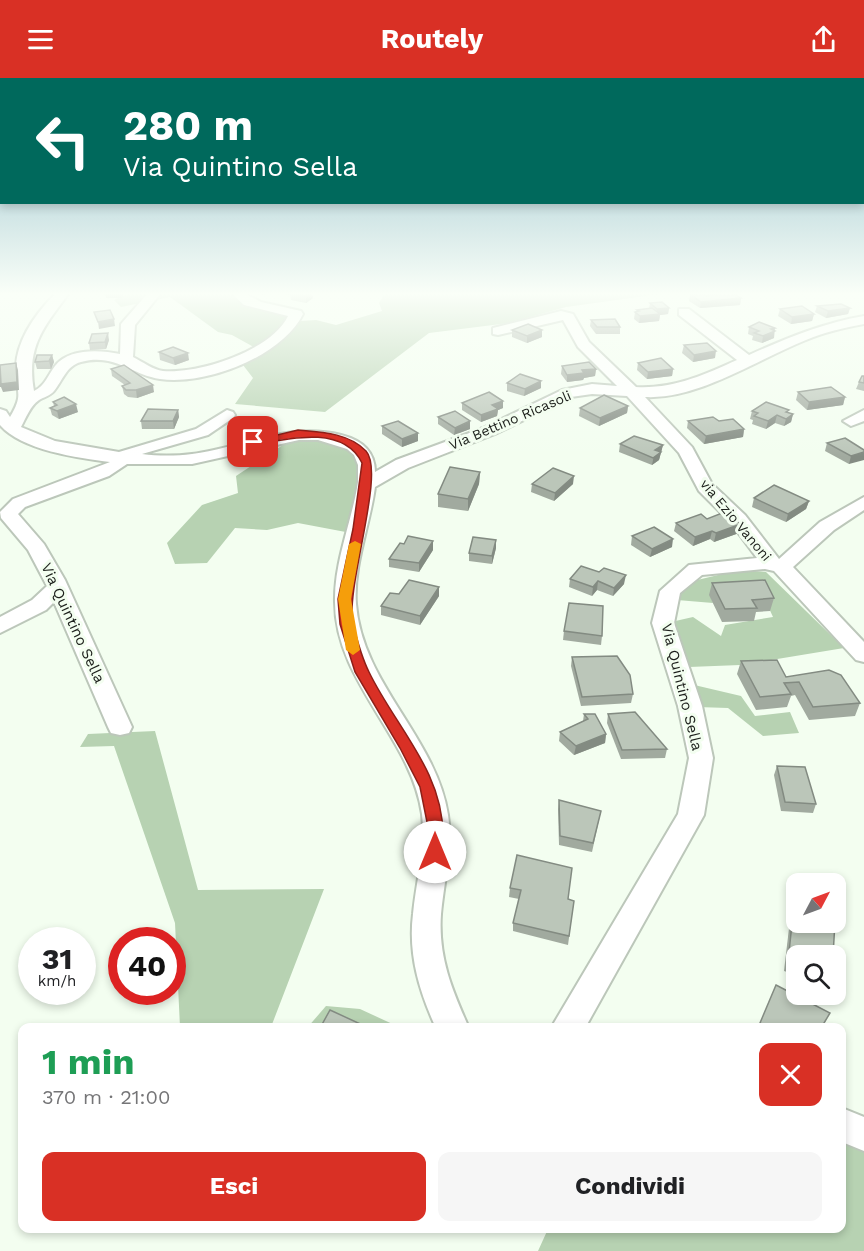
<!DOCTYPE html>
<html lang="it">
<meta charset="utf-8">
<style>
body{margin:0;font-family:"Work Sans",sans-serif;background:#f6f6f6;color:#202124;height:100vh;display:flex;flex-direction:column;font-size:22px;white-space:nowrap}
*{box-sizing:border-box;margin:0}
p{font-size:20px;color:#757577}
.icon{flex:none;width:33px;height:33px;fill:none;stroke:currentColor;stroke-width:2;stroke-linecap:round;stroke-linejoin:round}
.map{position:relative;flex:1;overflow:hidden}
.sheet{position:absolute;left:18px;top:945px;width:828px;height:210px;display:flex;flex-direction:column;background:#fff;border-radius:12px;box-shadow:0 3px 9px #0003}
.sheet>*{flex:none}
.top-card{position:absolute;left:0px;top:0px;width:864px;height:126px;box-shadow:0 3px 9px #0003;background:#00695c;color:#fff;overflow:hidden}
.needle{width:39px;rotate:49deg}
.buttons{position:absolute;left:786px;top:795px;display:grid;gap:12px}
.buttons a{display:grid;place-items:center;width:60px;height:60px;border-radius:12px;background:#fff;box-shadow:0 3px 9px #0003;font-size:30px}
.speed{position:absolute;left:18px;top:849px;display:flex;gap:12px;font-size:30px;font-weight:700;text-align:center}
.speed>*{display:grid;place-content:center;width:78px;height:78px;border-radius:50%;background:#fff;box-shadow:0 3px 9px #0003;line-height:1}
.speed small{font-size:15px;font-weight:400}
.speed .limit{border:9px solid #d22;background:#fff;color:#111}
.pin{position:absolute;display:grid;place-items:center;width:51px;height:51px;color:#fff;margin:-26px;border-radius:12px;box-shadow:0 3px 9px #0006}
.me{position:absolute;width:66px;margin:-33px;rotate:0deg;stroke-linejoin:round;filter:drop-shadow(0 0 4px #0008)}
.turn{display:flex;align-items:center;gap:21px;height:126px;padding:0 24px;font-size:27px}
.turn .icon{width:78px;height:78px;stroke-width:2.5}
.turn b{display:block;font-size:42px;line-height:51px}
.round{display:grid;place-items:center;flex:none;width:63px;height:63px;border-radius:12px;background:#f6f6f6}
.headline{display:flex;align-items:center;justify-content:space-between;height:102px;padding:0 24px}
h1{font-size:36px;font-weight:700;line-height:45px;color:#1e9e55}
.action{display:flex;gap:12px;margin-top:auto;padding:12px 24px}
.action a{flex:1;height:69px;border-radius:12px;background:#d93025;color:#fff;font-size:24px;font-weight:700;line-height:69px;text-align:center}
.action a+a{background:#f6f6f6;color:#202124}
header{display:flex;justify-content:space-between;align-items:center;height:78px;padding:0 24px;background:#d93025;color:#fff;font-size:27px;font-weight:700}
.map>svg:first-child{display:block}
</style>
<header><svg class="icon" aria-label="menu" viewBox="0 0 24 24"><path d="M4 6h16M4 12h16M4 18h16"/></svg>Routely<svg class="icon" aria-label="share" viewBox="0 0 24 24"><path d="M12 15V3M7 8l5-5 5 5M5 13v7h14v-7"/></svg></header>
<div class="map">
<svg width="864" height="1173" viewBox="0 0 864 1173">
<rect width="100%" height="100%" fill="#f3fef0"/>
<g fill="#b7d2b2">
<path d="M129 215H237L241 220 296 236 259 272 232 257 218 254 170 219 121 229 114 222Z"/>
<path d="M385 215H667L566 229 509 245 429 255 325 334 235 326 253 300 243 287 293 252 300 243 316 242 336 247 382 233 379 225Z"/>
<path d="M295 359C322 360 346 364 361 386L351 455 298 445 267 452 235 450 207 485 175 486 167 465 202 427 238 415 236 398Z"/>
<path d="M739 492 766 494 844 570 740 587 689 589 671 544 693 539 721 558 725 547 773 539 762 515 710 517 713 525 677 522 689 504Z"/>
<path d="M690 606 741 618 755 638 790 634 799 655 763 658 728 630 697 629Z"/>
<path d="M155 653 198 812 324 811 271 949H180L175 845 114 668 80 669 88 656Z"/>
<path d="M326 928 360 931 399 949 307 950Z"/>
<path d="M842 1047 864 1056V1173H538L548 1151 842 1150Z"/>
</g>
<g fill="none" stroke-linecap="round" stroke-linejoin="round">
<g stroke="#bcc7ba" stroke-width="4">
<g id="minor">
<path d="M56 215H69C44 249 26 268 34 313 45 308 48 297 55 288 69 270 100 272 120 276L121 246 148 215H161L135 247 133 279C143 284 153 292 163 293 200 296 272 272 288 238L244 227 231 215H244L261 224 301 233 303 236C283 278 205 308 160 301 131 297 115 275 81 284 66 288 63 302 54 313 50 318 44 319 39 322 30 328 26 340 21 349L55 363 119 374 196 351 227 332 233 334 235 337 233 340 208 357 142 376C158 378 176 378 192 376 244 369 288 344 341 357 361 362 375 373 375 394L396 382 483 350 562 312 592 306 617 308 578 269 563 242 498 257 493 256V250L561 233 573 236 589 264 636 309C673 311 704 297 737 282L679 237V231H689L749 277C787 260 823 245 864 238V246C844 250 824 254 806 262 758 281 698 322 645 319L692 369 712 406 745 437 779 481 820 444 864 419V432L834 452 793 489 864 564V584L856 582 774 493 765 491 702 497 680 515 674 545 702 628 713 680 704 737 585 950H551L678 736 689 680 678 628 652 545 660 513 689 487 757 480 731 445 699 413 679 375 627 318 592 316 571 319 495 356 408 390 375 409C370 447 353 488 356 526 362 606 436 659 448 737 453 770 444 803 441 836 438 879 452 912 469 950H436C419 913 408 876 413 836 416 803 426 770 422 736 411 659 335 604 335 524 334 484 352 443 358 404V387L354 377 347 371 318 362H299L192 386H127L109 398 25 429 18 436 44 466 65 502 132 649 129 655 120 657 111 655 108 649 54 524 46 532 0 555V539L32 522 47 508 28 472 1 440 0 434 13 421 110 384C78 380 21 372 0 347V331L6 333 10 339C25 314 15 315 16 289 17 261 37 234 56 215Z"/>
<path d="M864 332V343L851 348 843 343Z"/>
<path d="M842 1030 864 1039V1073L842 1064Z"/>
</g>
</g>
<use href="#minor" fill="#fff" fill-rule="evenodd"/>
</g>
<g fill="#a1aa9f">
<path d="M105 215H124L122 220H106Z"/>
<path d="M251 215H268L264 217Z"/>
<path d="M292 215 313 220 306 225 291 222 290 216Z"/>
<path d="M690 216 706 218 741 220 740 227 700 230 689 223Z"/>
<path d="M650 225 669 230 668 236 660 237 659 243 639 245 634 241 635 234 637 232 649 231Z"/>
<path d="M817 228 850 230 848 236 826 240 815 234Z"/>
<path d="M780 231 814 236 812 243 791 246 778 238Z"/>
<path d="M591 242 620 249V256H596L590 248Z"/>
<path d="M749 249 774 253V260L762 265 752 262 753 258 748 256Z"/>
<path d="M512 252 542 259 527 265 512 259Z"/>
<path d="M109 262 106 271 90 272 89 265Z"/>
<path d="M684 267 715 280 693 284 682 275Z"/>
<path d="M159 274 189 282 175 287 160 282Z"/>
<path d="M52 277 54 284 51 291H37L35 284Z"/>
<path d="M638 285 673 291 672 298 647 301 637 292Z"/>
<path d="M562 288 596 291 595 298 584 300 583 302 567 304 561 296Z"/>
<path d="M111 291 154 314 137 320 128 319 124 316 122 308 125 307 112 298Z"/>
<path d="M864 298V313L856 311 859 304Z"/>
<path d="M507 305 541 310 524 318 507 313Z"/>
<path d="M798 314 845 319 843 327 807 332 796 322Z"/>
<path d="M503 323V330L498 332 497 338 481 344 462 332V325Z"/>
<path d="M53 324 78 334 59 341 52 337 50 330 54 328Z"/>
<path d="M628 328 627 335 599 348 579 338 580 330Z"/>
<path d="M178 332 179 339 174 351H142L141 343Z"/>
<path d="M752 333 789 335 793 336 791 344 784 348 775 345 766 351 752 346 753 342 750 341Z"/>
<path d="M438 339 470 351 454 357 438 346Z"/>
<path d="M688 343H719L744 351 743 359 704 366 687 350Z"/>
<path d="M382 348 418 355V363L402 369 382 356Z"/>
<path d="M827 365 864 372 849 386 825 373Z"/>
<path d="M620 366 663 367 659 382 652 387 619 374Z"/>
<path d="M480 394 479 406 468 433 438 429V416Z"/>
<path d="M532 406H573L554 423 531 414Z"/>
<path d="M754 420 809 423 806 431 786 444 752 429Z"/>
<path d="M707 441 741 446 739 455 714 464 710 461 693 468 674 453 676 445Z"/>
<path d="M632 458 672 469 650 479 631 467Z"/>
<path d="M496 470 492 486 469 483V475Z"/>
<path d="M433 472 419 494 389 489V481Z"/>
<path d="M599 494 624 506 613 518 597 512 592 518 569 509 570 501Z"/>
<path d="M712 505 774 520 770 533 756 534 754 543 722 544 709 517Z"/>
<path d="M399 516 439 518 420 547 381 537V528Z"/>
<path d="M564 553 602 558 601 567 563 562Z"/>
<path d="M572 579 633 616 631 625 581 628 571 588Z"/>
<path d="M741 583 860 625 855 638 809 642 795 617 791 618 787 629 756 632 737 596Z"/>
<path d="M584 636 606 656 605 665 574 677 559 663 560 654 583 643Z"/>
<path d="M608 636 667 671 665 680 621 681 607 645Z"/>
<path d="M777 688 816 726 813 735 781 733 774 697Z"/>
<path d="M559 722 601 733 592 774 559 767 558 731Z"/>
<path d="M517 777 568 821 574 823 568 867 513 853V845L519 821 509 819 510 810Z"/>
<path d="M796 807V897L784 893 793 816Z"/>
<path d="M776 907 830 935 822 950H758Z"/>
</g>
<g fill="#838b82">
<path d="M310 215H312L313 220 306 225V218Z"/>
<path d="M741 220 740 227 700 230 701 224Z"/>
<path d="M669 230 668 236 660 237 659 243 639 245 640 238 656 236 657 231Z"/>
<path d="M850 230 848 236 826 240 828 233Z"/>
<path d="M814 236 812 243 791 246 792 239Z"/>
<path d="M114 241 115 248 99 251 98 244Z"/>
<path d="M775 250 774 260 762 265 763 258 771 251Z"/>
<path d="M542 252V259L527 265V258Z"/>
<path d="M108 255 109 262 106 271 105 264Z"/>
<path d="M716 273 715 280 693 284 694 277Z"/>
<path d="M188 275 189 282 175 287 173 280Z"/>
<path d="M52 277 54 284 51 291 49 283Z"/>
<path d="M16 285 18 292 19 312 3 314 1 309H0V302Z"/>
<path d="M596 291 595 298 584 300 583 302 567 304V297L582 292Z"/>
<path d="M673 291 672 298 647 301 648 294Z"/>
<path d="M541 303V310L524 318 525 311Z"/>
<path d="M153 307 154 314 137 320 136 312Z"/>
<path d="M845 319 843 327 807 332 809 324Z"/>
<path d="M503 323V330L498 332 497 338 481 344V337L492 327Z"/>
<path d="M76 326 78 334 59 341 57 333Z"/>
<path d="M628 328 627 335 599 348 600 340Z"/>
<path d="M178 332 179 339 174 351 173 343Z"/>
<path d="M793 336 791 344 784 348 786 341Z"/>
<path d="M777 337 775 345 766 351 768 343Z"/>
<path d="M470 343V351L454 357 455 350Z"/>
<path d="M744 351 743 359 704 366 706 358Z"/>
<path d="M418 355V363L402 369V361Z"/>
<path d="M663 367 659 382 652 387 655 372Z"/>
<path d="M864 374V382L849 386 851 378Z"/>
<path d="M480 394 479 406 468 433V421Z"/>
<path d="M574 398 573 406 554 423 555 415Z"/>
<path d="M809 423 806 431 786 444 788 436Z"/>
<path d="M741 446 739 455 714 464 716 455Z"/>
<path d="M712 453 710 461 693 468 695 459Z"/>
<path d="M673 461 672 469 650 479 652 471Z"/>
<path d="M496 462V470L492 486V478Z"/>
<path d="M433 463V472L419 494V485Z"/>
<path d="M626 497 624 506 613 518 614 510Z"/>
<path d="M598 503 597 512 592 518 593 509Z"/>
<path d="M439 509V518L420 547V538Z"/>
<path d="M606 656 605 665 574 677 576 668Z"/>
</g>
<g fill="#bbc6b9" stroke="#838b82" stroke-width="1.5">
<path d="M292 215H310L306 218 290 216Z"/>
<path d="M700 215 706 218 720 215H733L741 220 701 224 690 216Z"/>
<path d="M662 224 669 230 657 231 650 225Z"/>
<path d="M841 226 850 230 828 233 817 228Z"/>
<path d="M802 228 814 236 792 239 780 231Z"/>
<path d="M652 230 660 236 640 238 635 234 639 233 637 232Z"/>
<path d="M110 232 114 241 98 244 94 234Z"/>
<path d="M615 241 620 249H597L591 242Z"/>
<path d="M759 244 775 250 771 251 775 253 763 258 754 255 759 253 749 249Z"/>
<path d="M528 246 542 252 527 258 512 252Z"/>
<path d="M108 255 105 264 89 265 92 256Z"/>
<path d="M707 265 716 273 694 277 684 267Z"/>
<path d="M173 269 188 275 173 280 159 274Z"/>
<path d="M37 277H52L49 283 35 284Z"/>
<path d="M661 280 673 291 648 294 638 285Z"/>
<path d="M589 284 596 291 582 292 584 295 567 297 562 288Z"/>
<path d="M16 285 17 304 1 306 0 287Z"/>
<path d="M124 287 153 307 136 312H126L122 308 130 305 111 291Z"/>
<path d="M520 296 541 303 525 311 507 305Z"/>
<path d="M862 298H864V305L859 304Z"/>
<path d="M831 309 845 319 809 324 798 314Z"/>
<path d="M489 314 503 323 492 327 498 331 481 337 462 325Z"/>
<path d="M604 317 628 328 600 340 580 330Z"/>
<path d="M64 319 76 326 57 333 50 330 57 327 53 324Z"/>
<path d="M766 324 789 332 786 334 793 336 786 341 777 337 768 343 754 338 758 335 752 333Z"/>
<path d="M148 331 178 332 173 343H141Z"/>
<path d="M455 333 470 343 455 350 438 339Z"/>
<path d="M713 339 719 343 733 341 744 351 706 358 688 343Z"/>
<path d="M398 343 418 355 402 361 382 348Z"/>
<path d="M634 358 663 367 655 372 661 374 653 380 620 366Z"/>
<path d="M845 360 864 372V374L851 378 827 365Z"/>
<path d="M450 389 480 394 468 421 438 416Z"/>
<path d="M553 390 574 398 555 415 532 406Z"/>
<path d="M774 407 809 423 788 436 754 420Z"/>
<path d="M722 435 741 446 716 455 712 453 695 459 676 445 701 436 707 441Z"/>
<path d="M654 449 673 461 652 471 632 458Z"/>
<path d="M408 458 433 463 419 485 389 481 400 465 404 466Z"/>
<path d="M473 459 496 462 492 478 469 475Z"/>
<path d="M581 488 599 494 604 490 626 497 614 510 598 503 593 509 570 501Z"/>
<path d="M409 502 439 509 420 538 381 528 390 515 399 516Z"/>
<path d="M765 502 774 520 752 522 757 530 725 531 712 505Z"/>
<path d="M569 525 603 528 602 558 564 553Z"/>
<path d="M617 578 630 597 633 616 582 619 572 579Z"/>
<path d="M777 582 786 599 829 592 841 597 860 625 813 629 799 604 784 605 791 616 760 619 741 583Z"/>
<path d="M635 634 667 671 622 672 608 636Z"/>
<path d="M584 636H595L606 656 576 668 560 654 588 641Z"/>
<path d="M777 688 805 689 816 726 785 724Z"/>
<path d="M559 722 601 733 593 765 560 758Z"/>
<path d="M517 777 572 790 568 821 574 823 569 858 513 845 521 812 510 810Z"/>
<path d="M796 807V844H835L833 878H796V887L788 884Z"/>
<path d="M776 907 830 935 821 950H768L760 945Z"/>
<path d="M330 932 369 950H320Z"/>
</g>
<linearGradient id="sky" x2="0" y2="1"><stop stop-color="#8abac7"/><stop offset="0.57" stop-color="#fafff8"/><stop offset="1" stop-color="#fafff8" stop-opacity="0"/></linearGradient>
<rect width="864" height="379" fill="url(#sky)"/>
<path fill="#d93025" stroke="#8d1f18" stroke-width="1.5" d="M298 352C321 354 349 355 366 373 386 395 345 509 353 546 357 562 362 580 369 594 395 648 443 693 443 757 443 765 444 772 441 779H429L427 774V744L420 709 400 670 355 594 340 546 338 521 353 451 362 385C343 346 286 361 253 367L248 364Z"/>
<path fill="#f59e0b" d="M355 463 361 466 351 521 360 572 353 577 346 572 338 521 349 466Z"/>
<g text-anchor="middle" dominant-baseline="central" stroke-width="6" stroke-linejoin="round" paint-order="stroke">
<g font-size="14" fill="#1c1f1b" stroke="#f3fef0">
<text transform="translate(510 342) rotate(-23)">Via Bettino Ricasoli</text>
<text transform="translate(736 442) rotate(50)">via Ezio Vanoni</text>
</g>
<g font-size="15" fill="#1c1f1b" stroke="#f3fef0">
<text transform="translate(73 545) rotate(65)">Via Quintino Sella</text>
<text transform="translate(682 609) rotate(76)">Via Quintino Sella</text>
</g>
</g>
</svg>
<div class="buttons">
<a><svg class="needle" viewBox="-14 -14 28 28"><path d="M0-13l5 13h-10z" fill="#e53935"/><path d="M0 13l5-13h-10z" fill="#757577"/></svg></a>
<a><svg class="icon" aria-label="search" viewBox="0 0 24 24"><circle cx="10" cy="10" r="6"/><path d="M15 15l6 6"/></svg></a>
</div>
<div class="speed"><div>31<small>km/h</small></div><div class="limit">40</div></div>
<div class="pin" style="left:253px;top:364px;background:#d93025"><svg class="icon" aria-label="arrive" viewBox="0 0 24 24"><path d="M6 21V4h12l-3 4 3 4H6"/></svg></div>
<svg class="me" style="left:435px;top:774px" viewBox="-20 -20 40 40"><circle r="19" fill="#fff"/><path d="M0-13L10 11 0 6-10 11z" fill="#d93025"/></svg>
<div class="top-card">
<div class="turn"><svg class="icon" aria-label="left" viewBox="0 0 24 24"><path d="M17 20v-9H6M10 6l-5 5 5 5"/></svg><div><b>280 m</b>Via Quintino Sella</div></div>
</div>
<section class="sheet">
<div class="headline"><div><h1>1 min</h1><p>370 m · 21:00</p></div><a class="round" style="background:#d93025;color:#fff"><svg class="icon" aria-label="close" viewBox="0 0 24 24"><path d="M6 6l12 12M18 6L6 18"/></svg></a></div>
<div class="action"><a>Esci</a><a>Condividi</a></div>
</section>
</div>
